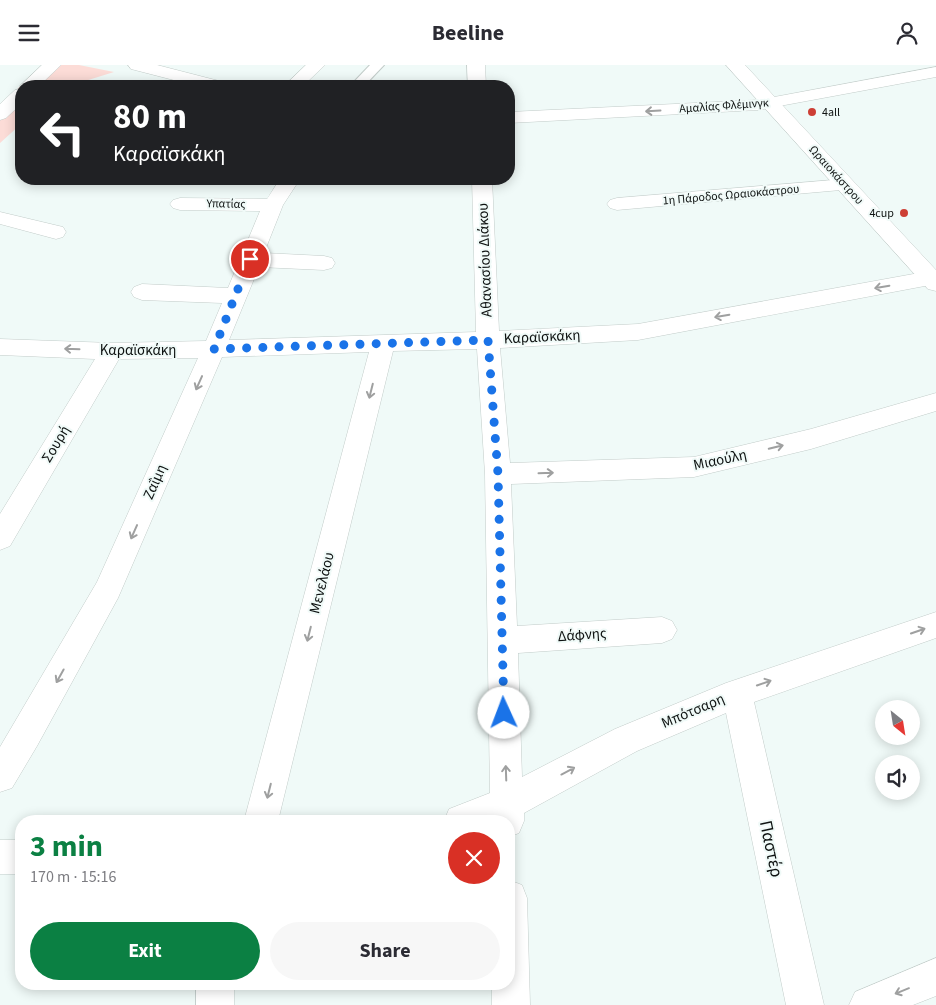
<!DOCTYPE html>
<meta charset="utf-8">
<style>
body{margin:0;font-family:"Source Sans 3",sans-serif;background:#f7f7f7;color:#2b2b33;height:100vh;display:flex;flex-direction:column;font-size:19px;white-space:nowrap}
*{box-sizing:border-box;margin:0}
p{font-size:16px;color:#7c7c81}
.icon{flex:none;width:28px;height:28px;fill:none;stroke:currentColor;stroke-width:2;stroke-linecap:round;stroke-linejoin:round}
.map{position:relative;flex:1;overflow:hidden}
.panel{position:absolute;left:15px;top:750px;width:500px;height:175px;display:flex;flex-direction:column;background:#fff;border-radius:20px;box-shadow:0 2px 12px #0003}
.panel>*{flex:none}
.top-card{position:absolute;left:15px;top:15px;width:500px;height:105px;border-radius:20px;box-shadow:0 2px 12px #0003;background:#202124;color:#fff;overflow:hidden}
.needle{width:32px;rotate:150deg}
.controls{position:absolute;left:875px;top:635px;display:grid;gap:10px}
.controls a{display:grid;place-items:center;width:45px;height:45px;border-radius:50%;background:#fff;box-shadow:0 2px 12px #0003;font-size:25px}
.pin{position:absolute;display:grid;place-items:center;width:42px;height:42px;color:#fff;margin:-21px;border:2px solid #fff;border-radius:50%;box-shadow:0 1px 5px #0007}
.me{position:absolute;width:55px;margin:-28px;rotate:358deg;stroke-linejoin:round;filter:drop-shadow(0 0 4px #0008)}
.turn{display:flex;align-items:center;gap:18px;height:105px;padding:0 15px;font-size:22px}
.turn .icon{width:65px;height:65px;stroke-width:2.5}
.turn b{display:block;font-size:35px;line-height:42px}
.round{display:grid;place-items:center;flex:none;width:52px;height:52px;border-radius:26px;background:#f7f7f7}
.overview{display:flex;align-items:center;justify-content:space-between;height:85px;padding:0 15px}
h1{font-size:30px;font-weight:700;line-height:38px;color:#0b8043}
.button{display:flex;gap:10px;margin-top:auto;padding:10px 15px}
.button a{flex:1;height:58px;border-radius:30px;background:#0b8043;color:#fff;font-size:20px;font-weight:700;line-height:58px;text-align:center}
.button a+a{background:#f7f7f7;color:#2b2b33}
header{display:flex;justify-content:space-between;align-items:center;height:65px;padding:0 15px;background:#fff;font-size:22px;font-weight:700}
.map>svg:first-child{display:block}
</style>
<header><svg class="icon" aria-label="menu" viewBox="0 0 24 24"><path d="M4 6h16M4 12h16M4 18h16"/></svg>Beeline<svg class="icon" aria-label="person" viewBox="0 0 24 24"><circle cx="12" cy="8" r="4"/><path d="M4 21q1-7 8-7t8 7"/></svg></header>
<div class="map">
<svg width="936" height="940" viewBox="0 0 936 940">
<rect width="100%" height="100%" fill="#f0faf8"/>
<path fill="#fcdcd7" d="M43 0H79L114 7 69 21H21V59L0 78V40Z"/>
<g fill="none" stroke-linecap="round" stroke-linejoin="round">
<g stroke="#c2ccc9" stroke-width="2">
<path id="lane" d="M370 0H384L364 21H350Z"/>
</g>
<g stroke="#c2ccc9" stroke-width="1">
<g id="street">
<path d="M42 0H61L39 21 21 23 20 21Z"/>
<path d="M128 0H157L223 17 226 21H197L131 4Z"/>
<path d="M306 0H325L303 21H284Z"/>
<path d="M467 0H485L486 21H468Z"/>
<path d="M936 2V12L758 45 509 58V47L758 35Z"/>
<path d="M21 24V39L6 53 0 55V39L15 25Z"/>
<path d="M280 114H300L283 140 264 188 324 191 332 193 335 198 332 203 324 205 259 202 229 275 476 267 472 114H492L499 266 638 259 930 206 936 207V219L930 220 638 275 500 283 510 398 694 392 811 364 936 328V346L811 384 694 412 511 419 517 561 662 552 672 556 677 565 672 574 662 578 518 588 522 712 615 664 726 618 936 547V573L754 637 824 940H786L726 648 637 686 524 748V756L519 768 509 772V756H444L449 744 490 728 485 409 477 284 393 286 278 756H244L369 287 222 292 118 533 37 681 12 723 0 727V682L97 517 198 293 119 294 10 481 0 485V449L95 294 0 290V274L112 278 206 276 222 238 142 235 134 232 131 227 134 222 142 219 228 223 260 146 180 145 173 143 170 139 173 135 180 133 267 134Z"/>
<path d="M845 114 852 116 855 120 852 124 617 145 610 143 607 139 610 135 617 133Z"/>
<path d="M0 147 63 162 66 167 63 172 56 174 0 159Z"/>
<rect x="0" y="775" width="21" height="34"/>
<path d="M509 815 522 820 527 833 530 940H492V919H509Z"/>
<rect x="196" y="919" width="38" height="21"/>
</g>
</g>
<g stroke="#c2ccc9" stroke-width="1">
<g id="secondary">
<path d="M726 0H745L936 205V226L928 224Z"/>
<path d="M936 893V931L913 940H849L855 927Z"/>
</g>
</g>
<use href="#lane" fill="#fff" fill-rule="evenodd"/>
<use href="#street" fill="#fff" fill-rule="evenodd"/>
<use href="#secondary" fill="#fff" fill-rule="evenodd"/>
</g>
<defs><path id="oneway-shaft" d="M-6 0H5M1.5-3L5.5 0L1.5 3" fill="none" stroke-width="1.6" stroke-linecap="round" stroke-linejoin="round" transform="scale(1.25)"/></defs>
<g stroke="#9fa0a0">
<use href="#oneway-shaft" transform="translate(653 46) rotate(177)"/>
<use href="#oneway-shaft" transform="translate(882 222) rotate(170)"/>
<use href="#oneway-shaft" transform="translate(722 251) rotate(170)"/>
<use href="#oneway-shaft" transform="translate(72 284) rotate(-178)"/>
<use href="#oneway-shaft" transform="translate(199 318) rotate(114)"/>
<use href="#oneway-shaft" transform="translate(371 326) rotate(104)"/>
<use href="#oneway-shaft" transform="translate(776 382) rotate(-14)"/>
<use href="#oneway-shaft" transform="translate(546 408) rotate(-2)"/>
<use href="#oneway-shaft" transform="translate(134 467) rotate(114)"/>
<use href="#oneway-shaft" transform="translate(918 566) rotate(-19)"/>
<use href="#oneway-shaft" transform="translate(309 569) rotate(104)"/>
<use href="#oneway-shaft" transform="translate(60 611) rotate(119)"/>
<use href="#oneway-shaft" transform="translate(764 618) rotate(-19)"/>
<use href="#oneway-shaft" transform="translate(568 706) rotate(-28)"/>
<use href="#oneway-shaft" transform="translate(506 708) rotate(-92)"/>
<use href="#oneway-shaft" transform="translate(269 726) rotate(104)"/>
<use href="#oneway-shaft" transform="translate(902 926) rotate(158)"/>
</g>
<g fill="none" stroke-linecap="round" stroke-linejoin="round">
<path stroke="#1a73e8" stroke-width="9" stroke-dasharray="0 16.2" d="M250 194 214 284 488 275 498 409 504 648"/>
</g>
<g fill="#cd3f35" stroke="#f0faf8" stroke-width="2">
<circle cx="812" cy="47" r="5"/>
<circle cx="904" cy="148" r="5"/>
</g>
<g text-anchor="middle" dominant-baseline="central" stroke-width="4" stroke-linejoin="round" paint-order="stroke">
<g font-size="12" fill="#0e1211" stroke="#f0faf8">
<text transform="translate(724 41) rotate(-4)">Αμαλίας Φλέμινγκ</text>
<text transform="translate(836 110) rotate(48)">Ωραιοκάστρου</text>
<text transform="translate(731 130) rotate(-5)">1η Πάροδος Ωραιοκάστρου</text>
<text transform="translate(226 139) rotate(1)">Υπατίας</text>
</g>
<g font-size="12" fill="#0e1211" stroke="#f0faf8" text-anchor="start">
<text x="822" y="47">4all</text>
<text x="894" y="148" text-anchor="end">4cup</text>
</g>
<g font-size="15" fill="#0e1211" stroke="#f0faf8">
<text transform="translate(485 195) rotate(-92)">Αθανασίου Διάκου</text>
<text transform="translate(542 272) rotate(-3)">Καραϊσκάκη</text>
<text x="138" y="285">Καραϊσκάκη</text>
<text transform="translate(56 379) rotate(-59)">Σουρή</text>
<text transform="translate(720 395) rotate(-12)">Μιαούλη</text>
<text transform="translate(155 417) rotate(-66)">Ζαΐμη</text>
<text transform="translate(322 518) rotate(-76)">Μενελάου</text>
<text transform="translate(582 570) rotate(-4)">Δάφνης</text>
<text transform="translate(693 646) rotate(-23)">Μπότσαρη</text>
</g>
<g font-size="18" fill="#0e1211" stroke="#f0faf8">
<text transform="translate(771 784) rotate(78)">Παστέρ</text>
</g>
</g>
</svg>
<div class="controls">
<a><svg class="needle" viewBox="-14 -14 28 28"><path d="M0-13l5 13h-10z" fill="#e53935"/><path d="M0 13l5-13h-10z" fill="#7c7c81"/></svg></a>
<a><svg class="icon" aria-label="sound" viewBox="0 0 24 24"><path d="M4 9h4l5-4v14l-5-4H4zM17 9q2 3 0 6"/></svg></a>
</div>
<div class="pin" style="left:250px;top:194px;background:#d93025"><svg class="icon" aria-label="arrive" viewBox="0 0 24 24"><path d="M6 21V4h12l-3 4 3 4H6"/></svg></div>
<svg class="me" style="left:504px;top:648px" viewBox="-20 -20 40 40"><circle r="19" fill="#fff"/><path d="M0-13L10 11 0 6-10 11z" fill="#1a73e8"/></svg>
<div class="top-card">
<div class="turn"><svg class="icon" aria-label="left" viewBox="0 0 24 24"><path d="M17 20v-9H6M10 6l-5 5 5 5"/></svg><div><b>80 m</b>Καραϊσκάκη</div></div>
</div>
<section class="panel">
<div class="overview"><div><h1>3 min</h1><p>170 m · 15:16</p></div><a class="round" style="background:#d93025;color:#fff"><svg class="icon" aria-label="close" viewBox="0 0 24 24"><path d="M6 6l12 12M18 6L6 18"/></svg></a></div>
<div class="button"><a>Exit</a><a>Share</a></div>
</section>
</div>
